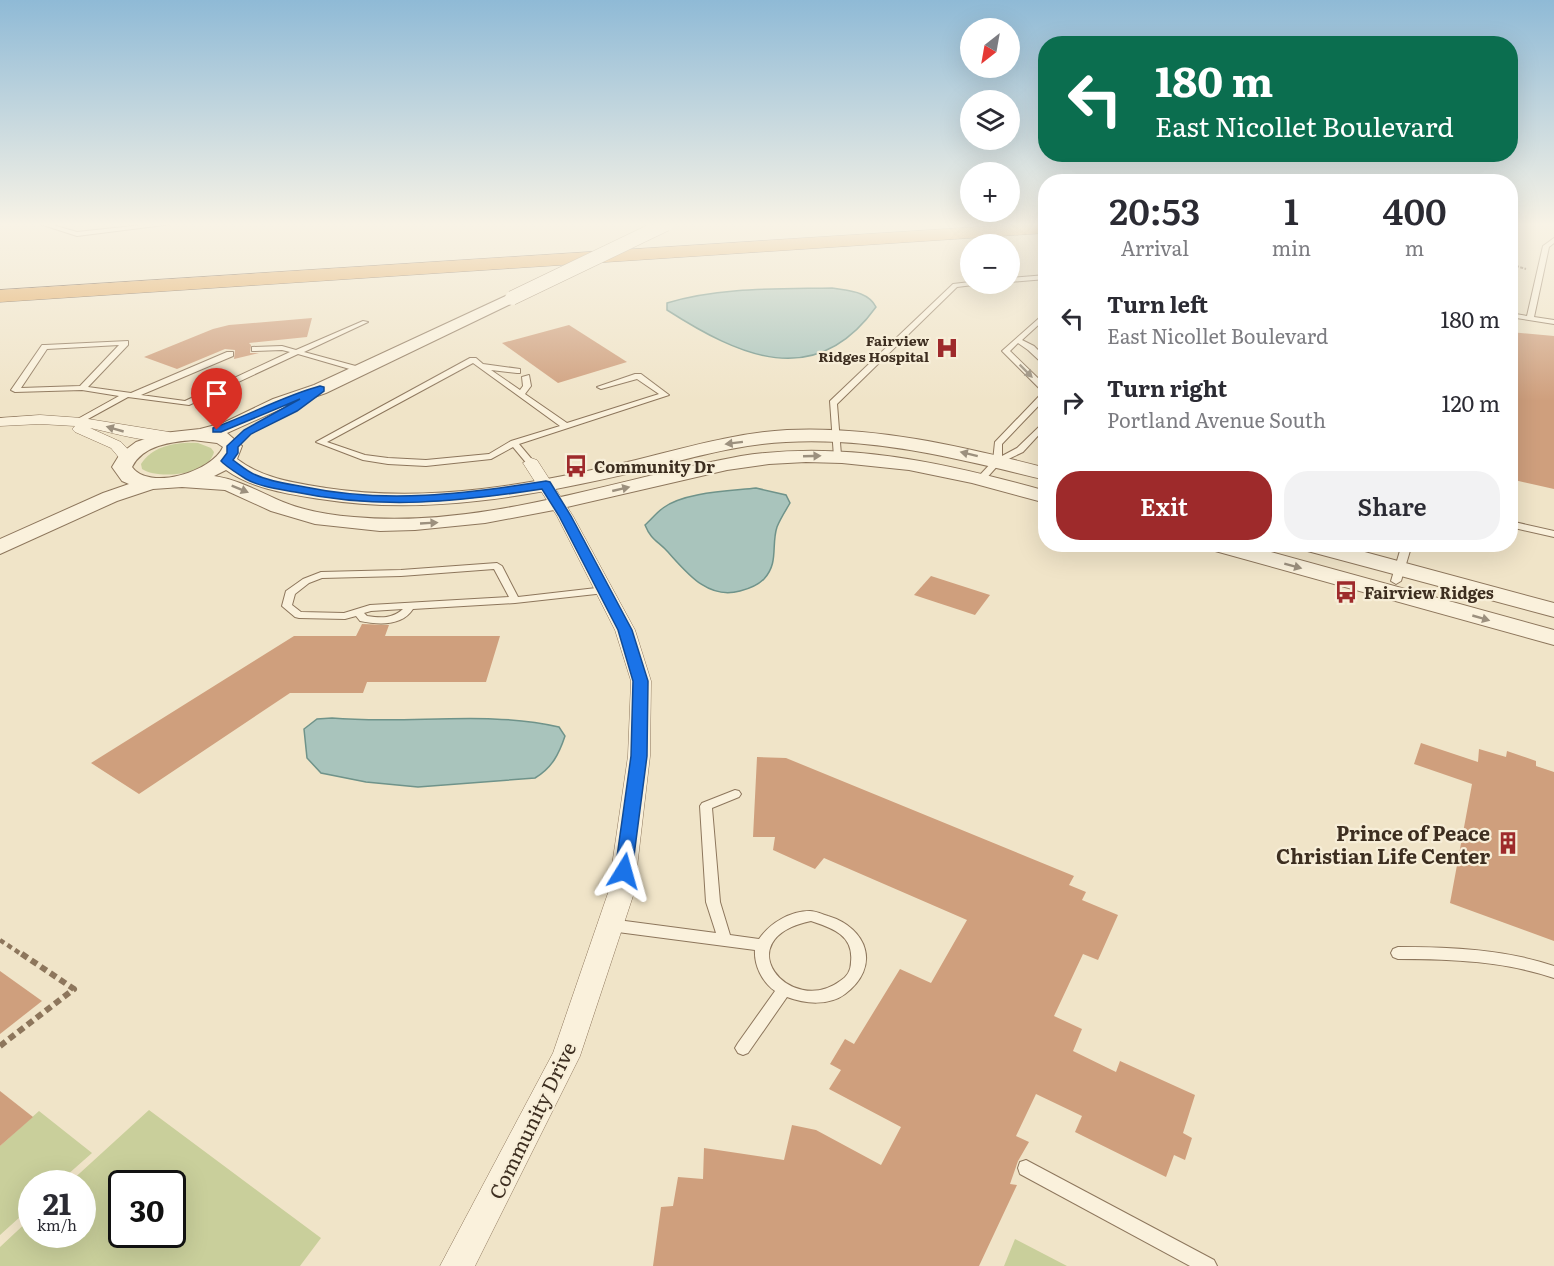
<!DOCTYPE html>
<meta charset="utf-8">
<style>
body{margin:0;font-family:Literata,serif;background:#f2f2f3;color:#2b2b33;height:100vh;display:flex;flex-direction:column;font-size:22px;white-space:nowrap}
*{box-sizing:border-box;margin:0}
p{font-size:20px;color:#7c7c81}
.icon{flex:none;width:33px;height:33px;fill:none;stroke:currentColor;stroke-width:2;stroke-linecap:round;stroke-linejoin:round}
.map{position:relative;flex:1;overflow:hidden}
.drawer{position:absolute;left:1038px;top:174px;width:480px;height:378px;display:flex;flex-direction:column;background:#fff;border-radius:24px;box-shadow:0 6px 24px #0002}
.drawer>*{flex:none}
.top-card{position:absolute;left:1038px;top:36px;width:480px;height:126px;border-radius:24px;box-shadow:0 6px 24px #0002;background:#0b6e4f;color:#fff;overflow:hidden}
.needle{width:39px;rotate:211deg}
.tools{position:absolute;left:960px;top:18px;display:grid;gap:12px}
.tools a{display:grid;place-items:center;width:60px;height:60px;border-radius:50%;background:#fff;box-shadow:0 6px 24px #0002;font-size:30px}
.speed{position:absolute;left:18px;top:1170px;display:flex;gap:12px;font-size:30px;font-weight:700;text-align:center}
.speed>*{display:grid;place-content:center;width:78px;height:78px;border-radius:50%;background:#fff;box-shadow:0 6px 24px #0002;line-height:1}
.speed small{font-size:15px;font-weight:400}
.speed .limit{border:3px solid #111;border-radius:9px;background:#fff;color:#111}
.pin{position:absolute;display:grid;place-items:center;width:51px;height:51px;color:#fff;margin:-62px -26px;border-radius:50% 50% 50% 0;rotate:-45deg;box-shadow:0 0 6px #0007}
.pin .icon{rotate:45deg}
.me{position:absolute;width:66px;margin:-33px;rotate:8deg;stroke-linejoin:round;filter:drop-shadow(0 0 4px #0008)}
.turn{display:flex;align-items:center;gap:21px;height:126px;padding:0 18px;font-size:27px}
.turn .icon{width:78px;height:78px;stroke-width:2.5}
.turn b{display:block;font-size:42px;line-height:51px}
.eta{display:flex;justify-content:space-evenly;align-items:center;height:102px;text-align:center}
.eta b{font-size:36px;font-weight:600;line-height:42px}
.button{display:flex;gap:12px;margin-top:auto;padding:12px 18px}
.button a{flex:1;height:69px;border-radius:24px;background:#9e2a2b;color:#fff;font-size:24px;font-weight:600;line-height:69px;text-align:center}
.button a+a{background:#f2f2f3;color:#2b2b33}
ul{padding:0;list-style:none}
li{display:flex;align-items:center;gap:18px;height:84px;padding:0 18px}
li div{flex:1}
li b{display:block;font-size:22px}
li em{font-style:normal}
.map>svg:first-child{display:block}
</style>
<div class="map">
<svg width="1554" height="1266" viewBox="0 0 1554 1266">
<rect width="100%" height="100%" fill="#f0e4c8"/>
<g fill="#c9cf9b" fill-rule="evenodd">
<path d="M198 443 211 448 214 452C209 475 159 480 142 469L141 464C153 445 178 442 198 443Z"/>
<path d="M149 1110 321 1238 300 1266H0V1247L31 1218 32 1234H82V1184L69 1183ZM122 1184H172V1234H122Z"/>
<path d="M39 1111 92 1153 58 1183 32 1184 31 1207 0 1235V1146Z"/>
<path d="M1015 1239 1067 1266H1004Z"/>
</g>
<g fill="#a9c4bc" stroke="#6f938a" stroke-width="1.5">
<path d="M832 288C848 291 868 291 876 307 815 392 739 356 667 310V303C719 287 778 289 832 288Z"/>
<path d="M756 488 786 495 790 503C786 510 780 519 777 527 771 545 779 563 764 579 758 585 748 589 740 591 708 600 687 573 668 552 658 541 651 540 645 525 651 520 656 513 663 508 684 492 730 491 756 488Z"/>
<path d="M332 718C407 725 486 710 559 727L565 736C559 754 552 768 535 778L418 787 366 782 321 773 307 758 304 729 317 719Z"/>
</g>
<g fill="#cf9f7d">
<path d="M312 318 307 337 249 343 251 345 250 353H259L234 359 235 350 225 349 177 369 144 357 213 329 229 325Z"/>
<path d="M569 325 627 362 558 383 502 343Z"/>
<path d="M1510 332 1554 336V489L1510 479Z"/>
<path d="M931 576 990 595 975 615 914 595Z"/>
<path d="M362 624 389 625 385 636H500L486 682H367L363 693H290L139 794 91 763 294 636H356Z"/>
<path d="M1421 743 1478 762 1479 749 1506 757 1507 751 1536 761V766L1554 772V941L1450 903 1472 784 1414 764Z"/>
<path d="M757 757 786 758 1074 876 1069 885 1086 892 1082 900 1118 915 1098 960 1083 954 1054 1016 1082 1029 1073 1051 1116 1072 1120 1061 1195 1095 1183 1133 1192 1138 1185 1160 1174 1155 1166 1177 1075 1132 1082 1116 1036 1094 1016 1136 1029 1142 1018 1161 1010 1184 1017 1185 979 1266H653L661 1207 673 1206 678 1177 703 1179 704 1148 784 1160 792 1125 816 1130 881 1165 901 1127 829 1089 841 1070 830 1064 845 1039 854 1044 900 969 931 983 967 920 824 858 815 869 773 850 775 837H753Z"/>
<path d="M0 971 42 1001 0 1034Z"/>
<path d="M0 1091 33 1117 0 1146Z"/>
</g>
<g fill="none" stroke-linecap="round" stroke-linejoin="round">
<g stroke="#8d765c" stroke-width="2">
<g id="service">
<path d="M40 224H49L77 232 152 224H172L77 236Z"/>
<path d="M1554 238V243L1549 247 1534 317 1554 320V324L1510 317V313L1527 316 1543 246Z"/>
<path d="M1046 275V279L1010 282V278Z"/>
<path d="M970 282 974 284 973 285 957 287 837 404 841 455 837 458 834 457 830 401 953 284Z"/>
<path d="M1046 312V318L1022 340 1034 346 1046 358V363H1042L1028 350 1018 343 1010 351 1046 386V398L1002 444V456L1017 448 1046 420V427L1023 452 1000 463 984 481H978V477L993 461 995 442 1043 392 1002 351Z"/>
<path d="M363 321 368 322 304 352 363 368V372H360L298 354 189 405 128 397 77 425H74V421L119 396 82 390 15 392 11 390 42 345H45L128 341V345L88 387 131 393 227 352H233V356L141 395 185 401 290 352 282 350 255 351H252V347L282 346 296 350ZM119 345 80 386 21 388 47 349Z"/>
<path d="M470 358H476L483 364 520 369V373H517L491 370 520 390 523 386 522 377 529 375 531 386 525 394 567 423 659 394 637 379 601 389 597 387 635 374H641L669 395 519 444 535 463 531 466 528 465 513 447 491 459 426 466 388 464 363 460 316 442ZM473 363 560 426 511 441 489 454 426 460 388 458 365 455 327 442Z"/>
<path d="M1510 521 1554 531V537L1510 527Z"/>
<path d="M1402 544H1412L1401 581 1396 584 1391 581Z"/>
<path d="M497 563 502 566 518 597 605 587 610 590 605 593 515 603 413 609C402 626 379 625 360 621L356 616 345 619 299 618 295 617 282 606 286 591 303 579 321 572 401 570ZM494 569 509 597 370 605 344 613 301 612 292 605 295 594 309 583 322 578 401 576ZM403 609C392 619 381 618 367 616L364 613 371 611Z"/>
<path d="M735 790 739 791 741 794 739 797 712 808 720 902 730 935 759 939C770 923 790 911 810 911 815 911 822 914 828 916 868 928 881 967 845 994 829 1006 805 1004 787 997L748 1053 743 1055 738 1053 735 1048 738 1043 775 991C762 982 754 965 755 950L610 931 605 929 603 925 605 921 610 919 716 933 706 902 700 806 702 803ZM811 921C832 928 854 935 851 962 851 970 847 977 840 981 790 1018 725 939 811 921Z"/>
<path d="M1398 947C1451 947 1503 949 1554 966V978C1503 961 1451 959 1398 959L1393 957 1391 953 1393 949Z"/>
<path d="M1026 1160 1214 1260 1217 1266H1190L1020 1174 1018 1168 1020 1162Z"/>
</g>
</g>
<g stroke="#8d765c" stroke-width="1">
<g id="minor">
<path d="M40 415 82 418 169 432 177 437C165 449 107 431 90 428L121 442 135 457 127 462 121 460 111 448 75 432 72 429 75 426 40 424 0 426V418Z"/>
<path d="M531 458 537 460 573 516 635 630 651 681 650 756 634 893 580 1056 475 1266H440L553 1053 608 893 628 756 631 681 615 630 557 516 523 463Z"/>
</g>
</g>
<g stroke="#8d765c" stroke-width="2">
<g id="tertiary">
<path d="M512 293 520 298 517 301 326 393 285 407 227 433 242 446 237 459C263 479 295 483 326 488 430 504 535 484 636 460 685 448 735 433 787 430 875 426 961 446 1046 468V480C960 459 875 437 786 442 735 444 685 460 635 472 532 496 426 516 320 499 289 494 252 489 226 470L214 476C240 480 259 492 283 502 305 511 329 515 354 517 484 529 614 479 741 456 845 440 946 463 1046 491V503L972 483 909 470 842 463 806 462 769 464 727 470 554 510 485 523 415 530 380 531 315 524 271 511 225 490 182 487 153 489 117 501 0 554V539L103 493 129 484 122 481 112 467 120 454 136 442 163 433 200 429 223 423 273 399 314 385ZM193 440 217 443 223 447C212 472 149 491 132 467 143 445 171 442 193 440Z"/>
<path d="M1206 544H1242L1554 630V645L1208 549Z"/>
<path d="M1298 544H1335L1554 603V617L1300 549Z"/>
</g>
</g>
<g stroke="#5b4430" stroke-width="1">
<path id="motorway" d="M1023 224H1046V233L0 302V290Z"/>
</g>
<path stroke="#8d765c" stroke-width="2" stroke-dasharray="3 1.5" stroke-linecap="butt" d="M1510 255 1513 265 1526 269"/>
<path stroke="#8d765c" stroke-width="4.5" stroke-dasharray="5 4" stroke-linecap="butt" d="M0 940 21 954"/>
<path stroke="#8d765c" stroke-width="6" stroke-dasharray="7 4.5" stroke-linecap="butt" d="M0 1046 74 989 19 952"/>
<use href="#service" fill="#faf1dc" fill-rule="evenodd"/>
<use href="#minor" fill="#faf1dc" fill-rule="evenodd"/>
<use href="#tertiary" fill="#faf1dc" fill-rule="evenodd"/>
<use href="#motorway" fill="#e0a458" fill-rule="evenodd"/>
<g stroke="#8d765c" stroke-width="15" stroke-linecap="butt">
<path id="tertiary-bridge" d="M512 298 666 224"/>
</g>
<use href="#tertiary-bridge" stroke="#faf1dc" stroke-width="14"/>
</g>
<defs><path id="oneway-solid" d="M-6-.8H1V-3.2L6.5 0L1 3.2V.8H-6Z" transform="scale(1.5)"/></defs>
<g fill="#9c907e">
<use href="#oneway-solid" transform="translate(1026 371) rotate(45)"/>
<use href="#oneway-solid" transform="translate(115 429) rotate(-164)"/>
<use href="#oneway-solid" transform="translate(734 443) rotate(173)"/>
<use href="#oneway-solid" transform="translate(969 454) rotate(-166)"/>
<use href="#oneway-solid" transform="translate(812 456) rotate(-2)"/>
<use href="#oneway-solid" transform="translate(240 489) rotate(22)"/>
<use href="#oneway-solid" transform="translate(621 489) rotate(-13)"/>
<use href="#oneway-solid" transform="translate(429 523) rotate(-3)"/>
<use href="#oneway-solid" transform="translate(1293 566) rotate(15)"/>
<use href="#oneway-solid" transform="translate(1481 618) rotate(16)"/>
</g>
<linearGradient id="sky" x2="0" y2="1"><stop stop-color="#8fbad6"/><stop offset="0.56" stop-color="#f8f3e6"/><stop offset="1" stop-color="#f8f3e6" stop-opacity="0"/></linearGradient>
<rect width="1554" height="401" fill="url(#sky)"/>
<path fill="#1a73e8" stroke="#114b97" stroke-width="1.5" d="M320 386 324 387V391L297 411 251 434 238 447V453L233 460C240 465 248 472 256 475 271 482 289 484 305 487 386 504 465 494 546 481L550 482 571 516 632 630 648 681 647 756 632 871 630 876 624 878 618 876 615 871 631 756 633 681 618 630 559 516 542 489C457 502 381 510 295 492 279 489 260 487 246 479 238 474 230 469 223 463L221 461 227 453V446L244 430 300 399 221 432H213V428C250 415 283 396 320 386Z"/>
<defs>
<g id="hospital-bare" transform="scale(1.8)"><path d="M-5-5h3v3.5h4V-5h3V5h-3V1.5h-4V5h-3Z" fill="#9e2a2b" stroke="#f7eed8" stroke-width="2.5" paint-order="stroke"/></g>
<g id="bus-bare" transform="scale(1.8)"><path d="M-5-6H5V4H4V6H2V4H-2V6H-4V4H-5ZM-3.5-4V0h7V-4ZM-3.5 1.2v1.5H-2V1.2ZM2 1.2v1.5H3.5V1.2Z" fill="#9e2a2b" stroke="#f7eed8" stroke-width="2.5" paint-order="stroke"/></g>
<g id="building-bare" transform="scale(1.8)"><path d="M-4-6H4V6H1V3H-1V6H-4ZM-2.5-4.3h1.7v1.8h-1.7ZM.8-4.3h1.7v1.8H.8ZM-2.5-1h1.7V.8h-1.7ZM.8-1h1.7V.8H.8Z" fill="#9e2a2b" stroke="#f7eed8" stroke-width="2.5" paint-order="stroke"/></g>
</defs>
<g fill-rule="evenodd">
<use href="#hospital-bare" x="947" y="348"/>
<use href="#bus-bare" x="576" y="466"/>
<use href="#bus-bare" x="1346" y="592"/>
<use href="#building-bare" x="1508" y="843"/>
</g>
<g text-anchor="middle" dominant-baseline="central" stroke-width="4.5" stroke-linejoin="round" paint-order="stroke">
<g font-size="14" font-weight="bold" fill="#3d2e20" stroke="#f7eed8" text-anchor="end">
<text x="929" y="340">Fairview<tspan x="929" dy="16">Ridges Hospital</tspan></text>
</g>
<g font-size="16" font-weight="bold" fill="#3d2e20" stroke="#f7eed8" text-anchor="start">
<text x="594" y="466">Community Dr</text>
<text x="1364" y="592">Fairview Ridges</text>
</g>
<g font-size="20" font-weight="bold" fill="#3d2e20" stroke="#f7eed8" text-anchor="end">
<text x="1490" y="832">Prince of Peace<tspan x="1490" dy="23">Christian Life Center</tspan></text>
</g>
<g font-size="20" fill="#3d2e20" stroke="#f7eed8">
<text transform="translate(531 1120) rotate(-64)">Community Drive</text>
</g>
</g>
</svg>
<div class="tools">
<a><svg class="needle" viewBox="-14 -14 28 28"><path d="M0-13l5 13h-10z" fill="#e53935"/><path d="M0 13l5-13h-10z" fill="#7c7c81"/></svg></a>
<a><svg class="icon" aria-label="layers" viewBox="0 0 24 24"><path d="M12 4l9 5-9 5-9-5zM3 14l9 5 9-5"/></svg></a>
<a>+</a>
<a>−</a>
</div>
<div class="speed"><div>21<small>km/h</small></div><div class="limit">30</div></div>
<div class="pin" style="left:217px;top:430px;background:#d93025"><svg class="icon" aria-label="arrive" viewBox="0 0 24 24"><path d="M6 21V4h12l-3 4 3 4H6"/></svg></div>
<svg class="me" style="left:624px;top:871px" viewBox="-20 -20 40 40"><path d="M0-17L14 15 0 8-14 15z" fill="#1a73e8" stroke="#fff" stroke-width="4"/></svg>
<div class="top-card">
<div class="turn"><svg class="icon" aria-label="left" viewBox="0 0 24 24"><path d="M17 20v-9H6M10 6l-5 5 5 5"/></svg><div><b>180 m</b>East Nicollet Boulevard</div></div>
</div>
<section class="drawer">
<div class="eta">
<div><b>20:53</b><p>Arrival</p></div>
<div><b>1</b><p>min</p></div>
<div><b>400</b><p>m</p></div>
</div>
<ul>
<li><svg class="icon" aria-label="left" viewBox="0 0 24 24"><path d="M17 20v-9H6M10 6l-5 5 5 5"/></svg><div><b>Turn left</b><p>East Nicollet Boulevard</p></div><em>180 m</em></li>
<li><svg class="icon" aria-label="right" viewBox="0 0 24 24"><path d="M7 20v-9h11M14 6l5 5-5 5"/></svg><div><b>Turn right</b><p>Portland Avenue South</p></div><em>120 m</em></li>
</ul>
<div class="button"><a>Exit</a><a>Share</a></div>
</section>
</div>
